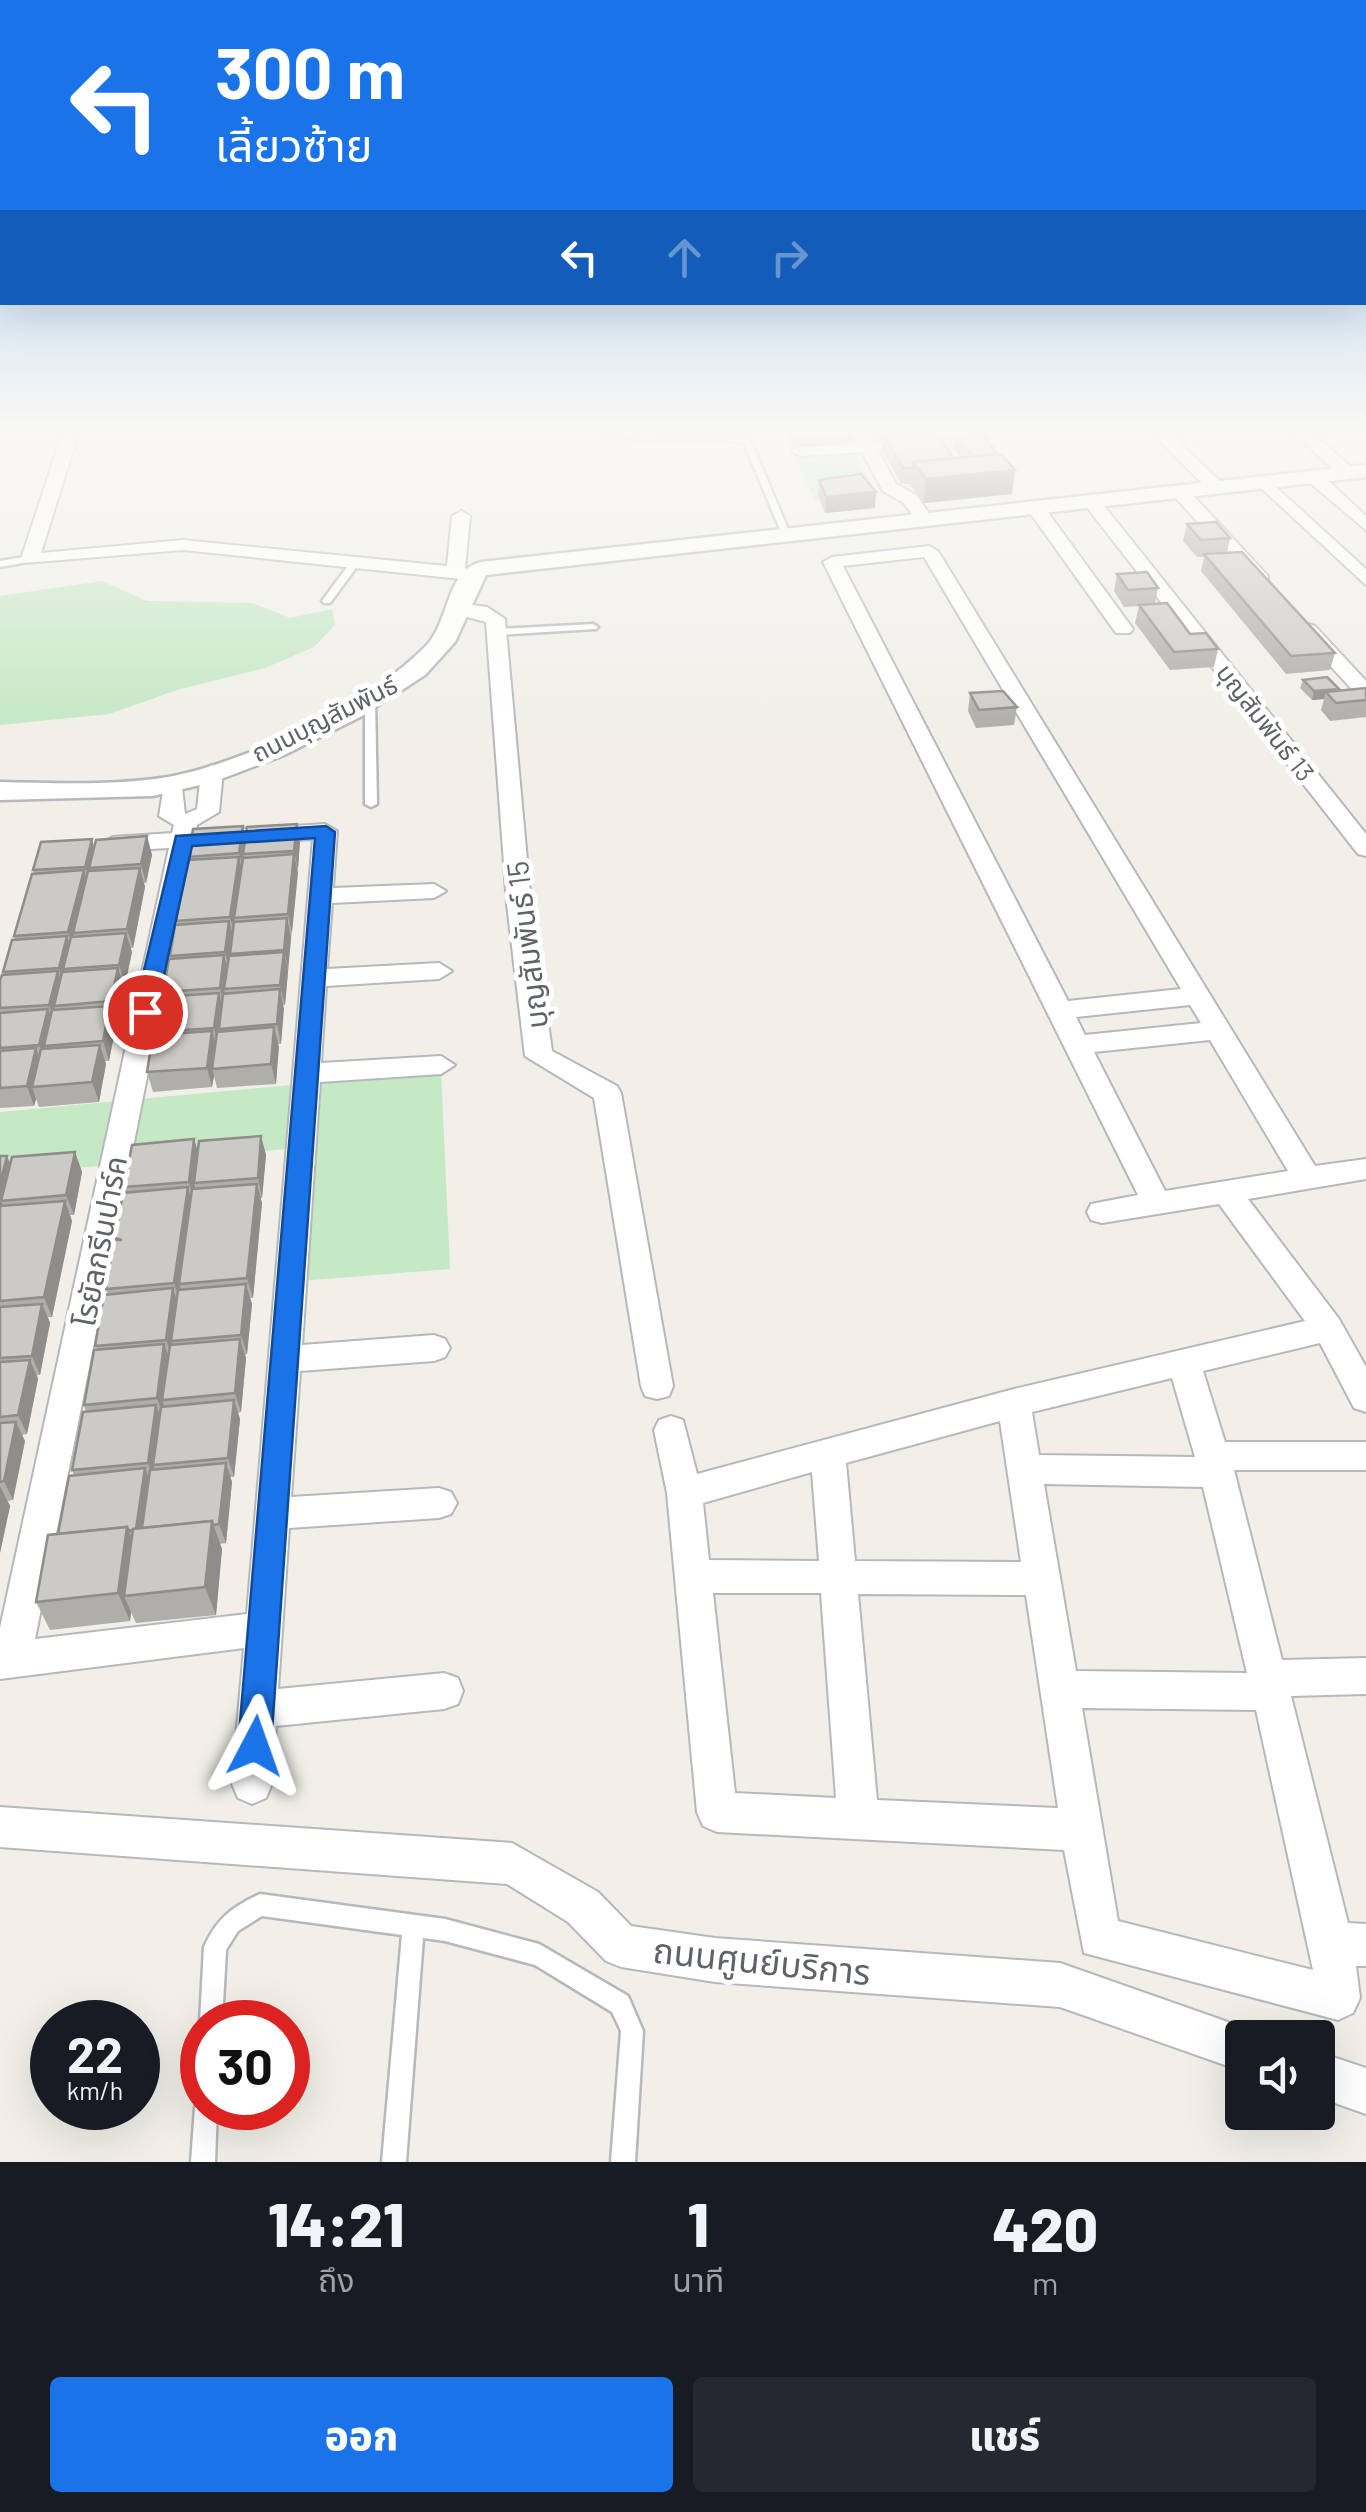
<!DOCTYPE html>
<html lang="th">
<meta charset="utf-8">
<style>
body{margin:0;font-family:Barlow,"Noto Sans Thai",sans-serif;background:#242831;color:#f1f3f6;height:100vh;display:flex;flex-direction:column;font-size:38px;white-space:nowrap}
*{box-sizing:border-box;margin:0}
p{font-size:32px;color:#9ea1a6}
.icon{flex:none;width:55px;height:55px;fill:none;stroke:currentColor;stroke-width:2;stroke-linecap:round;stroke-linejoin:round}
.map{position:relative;height:2162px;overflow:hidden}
.sheet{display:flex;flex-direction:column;background:#171b24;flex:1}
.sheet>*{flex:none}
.top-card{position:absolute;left:0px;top:0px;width:1368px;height:305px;box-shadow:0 10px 40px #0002;background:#1a73e8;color:#fff;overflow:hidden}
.tools{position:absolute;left:1225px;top:2020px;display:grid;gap:20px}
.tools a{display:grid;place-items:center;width:110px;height:110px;border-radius:10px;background:#171b24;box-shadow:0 10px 40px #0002;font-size:50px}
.speed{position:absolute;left:30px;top:2000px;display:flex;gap:20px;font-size:50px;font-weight:700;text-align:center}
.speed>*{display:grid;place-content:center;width:130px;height:130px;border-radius:50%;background:#171b24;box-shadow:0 10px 40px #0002;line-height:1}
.speed small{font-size:25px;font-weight:400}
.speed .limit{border:15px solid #d22;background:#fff;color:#111}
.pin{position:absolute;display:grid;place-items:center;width:85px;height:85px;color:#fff;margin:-42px;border:5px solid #fff;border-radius:50%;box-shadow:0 2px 10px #0007}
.me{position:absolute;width:110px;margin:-55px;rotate:4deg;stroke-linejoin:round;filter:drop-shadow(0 0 8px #0008)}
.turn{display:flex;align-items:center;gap:35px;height:210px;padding:0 50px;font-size:45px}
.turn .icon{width:130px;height:130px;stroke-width:2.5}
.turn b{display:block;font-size:70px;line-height:85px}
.lanes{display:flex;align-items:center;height:95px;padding:0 50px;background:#0003;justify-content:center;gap:50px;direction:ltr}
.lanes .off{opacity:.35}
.eta{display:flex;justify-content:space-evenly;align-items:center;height:170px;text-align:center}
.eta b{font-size:60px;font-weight:800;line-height:70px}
.button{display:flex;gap:20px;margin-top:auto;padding:20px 50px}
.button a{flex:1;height:115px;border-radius:10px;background:#1a73e8;color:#fff;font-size:40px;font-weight:800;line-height:115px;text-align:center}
.button a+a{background:#242831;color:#f1f3f6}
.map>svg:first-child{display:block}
</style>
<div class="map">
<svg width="1366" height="2162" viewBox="0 0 1366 2162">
<rect width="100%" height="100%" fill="#f1efe8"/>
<g fill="#c5e8c5">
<path d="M854 451 875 492 815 500 793 454Z"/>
<path d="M102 581 147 601 253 603 290 618 332 609 335 625 314 647 265 668 177 690 109 714 0 725V596Z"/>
<path d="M441 1071 450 1269 300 1281 309 1147 0 1175V1112Z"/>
</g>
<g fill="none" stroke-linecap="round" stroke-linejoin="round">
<g stroke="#b5b8bc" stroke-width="5">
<g id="service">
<path d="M594 428H608L637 436 749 437 790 534 786 537 782 534 743 441 637 440Z"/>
<path d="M30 556 35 559 33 561 0 567V561Z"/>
<path d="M353 559 361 561 330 603H324L322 601Z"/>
<path d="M593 624 598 627 596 629 496 635 491 632 496 629Z"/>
<path d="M370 696 375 699 377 804 371 807 365 804V699Z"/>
<path d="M260 1894 445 1919 539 1944 628 1996 643 2031 635 2162H611L621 2031 612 2012 535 1965 445 1941 423 1938 406 2162H382L402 1935 262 1916 238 1931 226 1950 222 2022H202V2028L200 2022 204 1947C217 1918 232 1907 260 1894Z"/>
<path d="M202 2098V2108H217L215 2162H191L195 2108 198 2100Z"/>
</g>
</g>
<g stroke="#b5b8bc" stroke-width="4">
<g id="minor">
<path d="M64 428H80L41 553 183 540 447 566 452 516 461 511 470 516 465 568 480 574 471 580 183 550 24 563 21 559Z"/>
<path d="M849 428H865L873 442 967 436 975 441 967 446 878 451 896 484 916 495 933 519 924 524 918 523 904 503 883 491 862 452 800 456 792 451 800 446 857 443Z"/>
<path d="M1147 428H1164L1223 484V492H1211Z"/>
<path d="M1288 428H1306L1354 469V477H1342Z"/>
<path d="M1308 473H1320L1366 516V530L1308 481Z"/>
<path d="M1266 478 1366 569V585L1260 487V479Z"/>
<path d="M1175 489H1187L1268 576V584H1254L1175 497Z"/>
<path d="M1085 497H1097L1366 834V856L1358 854 1085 505Z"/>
<path d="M1029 503H1041L1133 629 1130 633H1116L1026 507Z"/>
<path d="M929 546 938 551 1315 1166 1366 1159V1179L1248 1199 1339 1319 1366 1367V1412L1354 1408 1320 1343 1203 1371 1225 1442H1366V1470H1234L1282 1660 1366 1658V1694L1291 1696 1348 1923 1366 1924V1966H1356L1360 1998 1353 2013 1338 2020 1084 1953 1064 1850 717 1832 703 1826 697 1812 667 1493 654 1430 659 1420 671 1416 683 1420 697 1474 1014 1389 1305 1321 1219 1204 1102 1223 1091 1220 1087 1212 1091 1204 1138 1195 823 562 832 557ZM924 557 1181 989 1068 1001 843 566ZM1190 1005 1201 1023 1085 1035 1076 1017ZM1210 1040 1288 1171 1165 1191 1094 1052ZM1172 1378 1195 1457 1039 1455 1032 1412ZM1000 1421 1021 1562 855 1561 846 1463ZM812 1472 819 1561 709 1560 703 1503ZM1044 1484 1203 1487 1247 1673 1076 1671ZM713 1593H821L836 1798 735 1793ZM858 1594 1026 1595 1058 1808 877 1800ZM1082 1708 1256 1710 1313 1970 1118 1921Z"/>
<path d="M459 603 487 607 505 619 531 904 552 1051 617 1086 621 1093 673 1386 669 1396 657 1399 645 1396 641 1386 594 1098 525 1056 507 904 486 622 452 613 449 609Z"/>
<path d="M1308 624 1315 626 1366 681V699L1359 697 1301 634V626Z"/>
<path d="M212 765 223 772 219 812 197 825 196 832 325 824 337 831 333 888 434 884 446 891 434 898 332 903 327 969 439 963 452 971 439 979 326 986 321 1063 441 1056 455 1065 441 1074 320 1082 302 1345 434 1335 445 1339 450 1348 445 1357 434 1361 300 1371 291 1497 439 1488 451 1492 457 1503 451 1514 439 1518 289 1528 278 1689 444 1673 458 1678 463 1691 458 1704 444 1709 276 1726 272 1784 266 1798 252 1804 238 1798 232 1784 244 1648 0 1679V1628L169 848 113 851 101 844 113 837 172 833 174 825 159 816 165 779H181L185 814 197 809 201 772ZM313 839 247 1614 35 1639 193 846Z"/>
<path d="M0 1807 512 1843 598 1892 631 1926 715 1938 1060 1963 1242 2027 1260 2038H1242V2071L1060 2007 715 1982 621 1967 606 1961 568 1922 507 1884 0 1847Z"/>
<path d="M1318 2052 1366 2068V2114L1318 2097Z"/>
</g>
</g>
<g stroke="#b5b8bc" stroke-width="5">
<path id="tertiary" d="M1366 465V477L486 575 455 642 425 675 362 716 284 755 213 782 153 796 0 800V782C56 783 113 786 168 777 245 763 370 703 425 647 450 623 445 571 481 562Z"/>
</g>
<use href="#service" fill="#fff" fill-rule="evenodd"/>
<use href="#minor" fill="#fff" fill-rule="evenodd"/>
<use href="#tertiary" fill="#fff" fill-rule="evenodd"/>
</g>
<g fill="#afaea9" fill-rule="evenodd">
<path d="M784 428H853L852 444 793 448Z"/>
<path d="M870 428 979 429 1012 494 924 503 911 486V484H901L882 450V443L878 444ZM942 440H953V446L961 458H953Z"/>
<path d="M819 480 875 508 825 513 818 496Z"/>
<path d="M1187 524 1230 538 1227 553 1335 653 1330 670 1286 674 1201 571 1204 557H1197L1183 541Z"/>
<path d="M1117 574 1158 588 1155 604 1190 634 1218 649 1214 667 1170 670 1135 623 1139 606 1124 607 1114 591Z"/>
<path d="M1303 680 1338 691 1366 688V717L1330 721 1321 710 1324 699 1312 700 1300 688Z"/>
<path d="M970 693 1017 707 1014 725 976 728 968 711Z"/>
<path d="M147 836 152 855 146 883H144L145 887 133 948H130L132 952 125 985H123L117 1021H115L116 1025 109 1061H105L106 1064 99 1102 39 1107 36 1099 34 1106 0 1108V980L3 975V972L15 939 14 936 34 874 33 870 94 846Z"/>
<path d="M245 838 300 842 285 1005H283L281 1044H278L276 1084 217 1088 214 1076 212 1087 153 1092 147 1072 164 997 163 992 177 924 176 921 189 860 188 857Z"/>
<path d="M261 1136 266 1155 262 1198H260L262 1203 253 1298H250L252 1304 247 1354 245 1355 246 1358 241 1412 238 1413 240 1419 234 1477H230L232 1482 226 1543 220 1544 222 1549 216 1615 136 1623 131 1612 130 1621 50 1630 36 1602 58 1534 74 1475 72 1470 86 1412 84 1405 108 1294 106 1289 126 1193 124 1187 194 1139 198 1152Z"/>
<path d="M75 1152 82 1172 74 1215H70L72 1221 52 1317H48L50 1323 40 1375H37L38 1379 27 1434 22 1435 25 1441 13 1500 8 1501 10 1506 0 1553V1156L10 1164Z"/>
</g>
<g fill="#8f8d8a">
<path d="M1015 470 1012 494 924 503 926 479Z"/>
<path d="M876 492 875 508 825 513 826 497Z"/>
<path d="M1339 689 1336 698 1326 692 1324 699 1312 700 1314 691Z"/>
<path d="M297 824 300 842 298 870 294 851Z"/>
<path d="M243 826 247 845 243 854 245 862 244 872 239 853Z"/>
<path d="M147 836 152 855 146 883 141 864Z"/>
<path d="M92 839 97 858 89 868 92 879 91 886 85 867Z"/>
<path d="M294 854 298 873 292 933 288 914Z"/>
<path d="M239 857 243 876 234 918 236 926 235 936 230 917Z"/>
<path d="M140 868 145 887 133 948 127 929Z"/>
<path d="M84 870 90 889 73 933 76 944 74 951 68 932Z"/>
<path d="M287 918 291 937 288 969 284 950Z"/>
<path d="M229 921 234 940 230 954 231 960 230 972 225 952Z"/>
<path d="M126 933 132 952 125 985 119 965Z"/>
<path d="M67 936 73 955 63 969 67 981 65 987 59 968Z"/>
<path d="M284 952 288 971 285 1005 280 985Z"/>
<path d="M224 955 229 974 224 989 226 997 225 1008 220 988Z"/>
<path d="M118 968 124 987 117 1021 111 1001Z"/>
<path d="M58 971 64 990 54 1006 58 1018 56 1024 49 1005Z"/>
<path d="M280 989 284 1009 281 1044 277 1024Z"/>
<path d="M219 993 224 1012 219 1029 221 1036 219 1047 214 1028Z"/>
<path d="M110 1006 116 1025 109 1061 103 1041Z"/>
<path d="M48 1009 55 1029 44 1046 48 1058 46 1064 39 1045Z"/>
<path d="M274 1027 279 1047 276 1084 271 1064Z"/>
<path d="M212 1031 217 1050 212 1069 214 1076 212 1087 207 1068Z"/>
<path d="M100 1045 106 1064 99 1102 92 1082Z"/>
<path d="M36 1048 43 1068 32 1087 36 1099 34 1106 27 1086Z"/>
<path d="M261 1136 266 1155 262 1198 258 1178Z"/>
<path d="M194 1139 200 1159 194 1183 196 1191 194 1202 189 1182Z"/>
<path d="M75 1152 82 1172 74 1215 66 1195Z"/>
<path d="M7 1156 15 1175 1 1201 6 1213 0 1208V1184Z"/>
<path d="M257 1184 262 1203 253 1298 247 1278Z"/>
<path d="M188 1187 193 1207 179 1284 182 1292 180 1302 174 1283Z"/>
<path d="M65 1201 72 1221 52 1317 44 1297Z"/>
<path d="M246 1284 252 1304 247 1354 241 1335Z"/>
<path d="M173 1288 179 1308 171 1341 174 1349 173 1359 166 1340Z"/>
<path d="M42 1304 50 1323 40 1375 32 1356Z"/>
<path d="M240 1339 246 1358 241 1412 235 1393Z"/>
<path d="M164 1344 171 1363 162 1400 165 1408 164 1418 157 1398Z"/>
<path d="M30 1360 38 1379 27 1434 18 1415Z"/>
<path d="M234 1400 240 1419 234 1477 228 1458Z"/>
<path d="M156 1405 163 1424 153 1465 156 1473 155 1482 148 1463Z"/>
<path d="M16 1422 25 1441 13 1500 4 1481Z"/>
<path d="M226 1463 232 1482 226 1543 219 1524Z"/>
<path d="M145 1468 152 1487 146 1532 136 1530Z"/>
<path d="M0 1486 10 1506 0 1553Z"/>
<path d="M212 1521 222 1549 216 1615 205 1587Z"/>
<path d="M127 1527 139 1555 124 1596 131 1612 130 1621 118 1593Z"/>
</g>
<g fill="#cccac5" stroke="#8f8d8a" stroke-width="2.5">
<path d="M791 428H853V429L793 432Z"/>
<path d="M979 429 997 454 972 457 954 430Z"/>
<path d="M937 432 953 458 913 462V468H903L883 434Z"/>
<path d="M1001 454 1015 470 926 479 913 462Z"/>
<path d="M861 474 876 492 826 497 819 480Z"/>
<path d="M1216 522 1230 538 1201 540 1187 524Z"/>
<path d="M1242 552 1335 653 1291 656 1204 554Z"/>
<path d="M1147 572 1158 588 1128 590 1117 574Z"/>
<path d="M1167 603 1190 634 1206 633 1218 649 1174 652 1139 605Z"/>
<path d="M1327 677 1339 689 1314 691 1303 680Z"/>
<path d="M1366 688V700L1336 703 1326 692Z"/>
<path d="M1003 691 1017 707 979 710 970 693Z"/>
<path d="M297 824 294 851 243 854 247 827Z"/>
<path d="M243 826 239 853 188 857 193 829Z"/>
<path d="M147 836 141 864 89 868 96 840Z"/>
<path d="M92 839 85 867 33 870 41 842Z"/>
<path d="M294 854 288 914 234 918 243 858Z"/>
<path d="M239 857 230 917 176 921 187 860Z"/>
<path d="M140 868 127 929 73 933 88 871Z"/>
<path d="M84 870 68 932 14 936 32 874Z"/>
<path d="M287 918 284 950 230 954 234 922Z"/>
<path d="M229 921 225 952 170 956 175 925Z"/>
<path d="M126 933 119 965 63 969 71 937Z"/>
<path d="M67 936 59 968 3 972 12 940Z"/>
<path d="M284 952 280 985 224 989 229 956Z"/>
<path d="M224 955 220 988 163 992 169 959Z"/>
<path d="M118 968 111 1001 54 1006 62 972Z"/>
<path d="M58 971 49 1005 0 1008V980L2 975Z"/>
<path d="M280 989 277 1024 219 1029 223 994Z"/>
<path d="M219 993 214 1028 156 1032 162 997Z"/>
<path d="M110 1006 103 1041 44 1046 52 1010Z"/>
<path d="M48 1009 39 1045 0 1048V1013Z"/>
<path d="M274 1027 271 1064 212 1069 217 1032Z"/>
<path d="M212 1031 207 1068 147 1072 153 1035Z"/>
<path d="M100 1045 92 1082 32 1087 41 1049Z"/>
<path d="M36 1048 27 1086 0 1088V1051Z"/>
<path d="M261 1136 258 1178 194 1183 199 1141Z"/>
<path d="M194 1139 189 1182 124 1187 132 1145Z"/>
<path d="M75 1152 66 1195 1 1201 12 1157Z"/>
<path d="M0 1156H7L0 1184Z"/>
<path d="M257 1184 247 1278 179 1284 192 1189Z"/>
<path d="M188 1187 174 1283 106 1289 114 1240H122L115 1238 123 1193Z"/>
<path d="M65 1201 44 1297 0 1301V1206Z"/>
<path d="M246 1284 241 1335 171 1341 178 1290Z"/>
<path d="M173 1288 166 1340 95 1346 104 1295Z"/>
<path d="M42 1304 32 1356 0 1358V1307Z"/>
<path d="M240 1339 235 1393 162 1400 170 1345Z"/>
<path d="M164 1344 157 1398 84 1405 94 1350Z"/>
<path d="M30 1360 18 1415 0 1417V1362Z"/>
<path d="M234 1400 228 1458 153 1465 161 1407Z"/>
<path d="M156 1405 148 1463 72 1470 83 1412Z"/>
<path d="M16 1422 4 1481 0 1482V1423Z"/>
<path d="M226 1463 219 1524 213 1525 212 1521 142 1528 150 1470Z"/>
<path d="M145 1468 136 1529 129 1531 127 1527 58 1534 69 1476Z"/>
<path d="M212 1521 205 1587 124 1596 133 1529Z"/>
<path d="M127 1527 118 1593 36 1602 48 1535Z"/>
</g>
<linearGradient id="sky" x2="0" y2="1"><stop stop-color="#8fc3f1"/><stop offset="0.59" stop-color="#f9f8f5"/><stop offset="1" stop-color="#f9f8f5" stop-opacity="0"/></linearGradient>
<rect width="1366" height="731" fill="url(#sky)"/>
<path fill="#1a73e8" stroke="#114b97" stroke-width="2.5" d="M326 826 335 832 271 1746 266 1758 255 1762 243 1758 238 1746 315 838 192 846 156 1012 145 1020 134 1012 176 836Z"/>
<g text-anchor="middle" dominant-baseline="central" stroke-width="10" stroke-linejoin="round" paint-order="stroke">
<g font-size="25" fill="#5f6368" stroke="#fff">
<text transform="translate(324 718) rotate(-27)">ถนนบุญสัมพันธ์</text>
<text transform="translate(1266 722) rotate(52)">บุญสัมพันธ์ 13</text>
</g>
<g font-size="30" fill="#5f6368" stroke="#fff">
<text transform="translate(526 945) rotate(-97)">บุญสัมพันธ์ 15</text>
<text transform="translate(99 1241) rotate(-79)">โรยัลกรีนปาร์ค</text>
</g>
<g font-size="35" fill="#5f6368" stroke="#fff">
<text transform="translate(762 1960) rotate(6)">ถนนศูนย์บริการ</text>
</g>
</g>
</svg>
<div class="tools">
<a><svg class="icon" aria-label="sound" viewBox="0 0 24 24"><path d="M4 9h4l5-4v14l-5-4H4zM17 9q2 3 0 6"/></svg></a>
</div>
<div class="speed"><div>22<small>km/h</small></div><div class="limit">30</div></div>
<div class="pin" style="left:145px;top:1012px;background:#d93025"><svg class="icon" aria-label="arrive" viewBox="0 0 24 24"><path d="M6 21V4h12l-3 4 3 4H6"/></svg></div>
<svg class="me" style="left:255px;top:1746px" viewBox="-20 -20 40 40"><path d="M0-17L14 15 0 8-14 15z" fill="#1a73e8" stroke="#fff" stroke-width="4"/></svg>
<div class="top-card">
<div class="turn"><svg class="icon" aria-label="left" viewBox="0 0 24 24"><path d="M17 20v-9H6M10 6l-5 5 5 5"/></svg><div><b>300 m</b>เลี้ยวซ้าย</div></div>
<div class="lanes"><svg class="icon" aria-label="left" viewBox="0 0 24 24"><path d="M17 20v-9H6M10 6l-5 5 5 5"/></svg><svg class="icon off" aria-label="ahead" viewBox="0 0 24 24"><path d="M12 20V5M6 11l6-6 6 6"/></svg><svg class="icon off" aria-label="right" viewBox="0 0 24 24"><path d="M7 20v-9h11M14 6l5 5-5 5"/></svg></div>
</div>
</div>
<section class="sheet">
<div class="eta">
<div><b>14:21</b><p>ถึง</p></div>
<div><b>1</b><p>นาที</p></div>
<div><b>420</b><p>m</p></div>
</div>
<div class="button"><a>ออก</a><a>แชร์</a></div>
</section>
